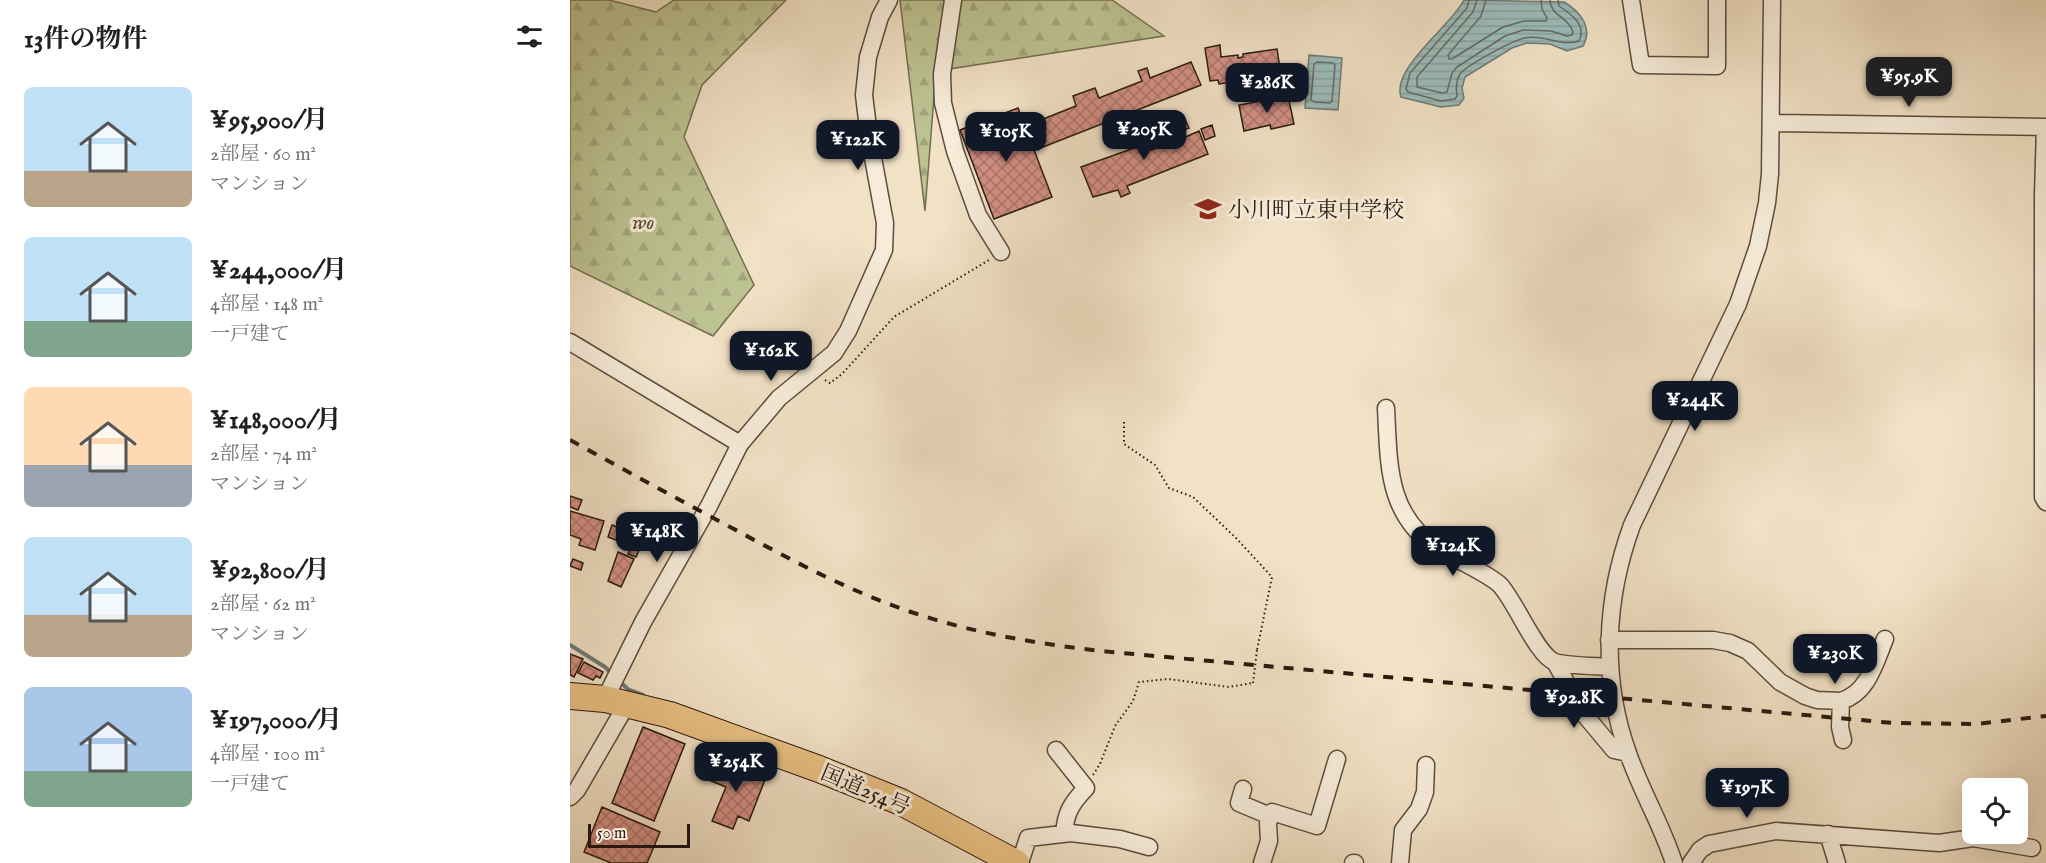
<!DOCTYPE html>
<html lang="ja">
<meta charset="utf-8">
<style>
body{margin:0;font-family:"IM FELL English","Noto Serif JP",serif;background:#f2f2f2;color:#202124;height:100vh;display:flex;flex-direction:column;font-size:22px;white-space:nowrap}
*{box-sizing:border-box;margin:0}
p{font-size:20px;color:#757577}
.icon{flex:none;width:33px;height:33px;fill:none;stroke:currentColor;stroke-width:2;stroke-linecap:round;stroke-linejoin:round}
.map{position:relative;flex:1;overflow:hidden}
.side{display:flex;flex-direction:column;background:#fff;width:570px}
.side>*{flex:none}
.tools{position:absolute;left:1392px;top:778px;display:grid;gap:12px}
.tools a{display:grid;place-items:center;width:66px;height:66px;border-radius:9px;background:#fff;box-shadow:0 6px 24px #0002;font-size:30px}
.scale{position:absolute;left:18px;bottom:15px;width:102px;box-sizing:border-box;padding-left:6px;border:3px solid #2b1a0f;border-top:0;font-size:16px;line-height:21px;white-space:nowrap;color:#2b1a0f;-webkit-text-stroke:4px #f6ecd9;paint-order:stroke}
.price{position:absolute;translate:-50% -51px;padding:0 14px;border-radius:12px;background:#111827;color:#fff;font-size:20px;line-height:39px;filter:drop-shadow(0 2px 3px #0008)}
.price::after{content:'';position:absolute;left:50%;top:36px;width:18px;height:14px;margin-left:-9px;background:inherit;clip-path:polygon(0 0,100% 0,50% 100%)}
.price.current{background:#222;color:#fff}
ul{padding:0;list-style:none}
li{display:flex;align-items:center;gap:18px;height:150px;padding:0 24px}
li span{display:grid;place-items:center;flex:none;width:168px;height:120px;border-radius:9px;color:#555}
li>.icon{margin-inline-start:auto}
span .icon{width:72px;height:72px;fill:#fffc;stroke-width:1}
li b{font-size:26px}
h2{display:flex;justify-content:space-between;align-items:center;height:72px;padding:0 24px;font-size:26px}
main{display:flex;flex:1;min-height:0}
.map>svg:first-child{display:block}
</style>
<main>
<section class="side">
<h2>13件の物件<svg class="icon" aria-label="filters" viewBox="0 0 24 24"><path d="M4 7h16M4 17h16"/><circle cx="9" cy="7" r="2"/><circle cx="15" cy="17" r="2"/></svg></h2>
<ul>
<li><span style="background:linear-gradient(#bfe0f5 70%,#b9a48a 0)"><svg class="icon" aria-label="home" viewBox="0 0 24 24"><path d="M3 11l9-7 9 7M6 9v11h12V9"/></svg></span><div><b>¥95,900/月</b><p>2部屋 · 60 m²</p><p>マンション</p></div></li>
<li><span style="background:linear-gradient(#bfe0f5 70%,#7fa58c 0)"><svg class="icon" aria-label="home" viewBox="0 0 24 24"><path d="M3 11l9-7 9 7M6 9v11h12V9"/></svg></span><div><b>¥244,000/月</b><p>4部屋 · 148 m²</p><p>一戸建て</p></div></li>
<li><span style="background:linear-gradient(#ffd9b3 65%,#9aa5b1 0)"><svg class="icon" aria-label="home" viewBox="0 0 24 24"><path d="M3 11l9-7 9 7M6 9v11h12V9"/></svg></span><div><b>¥148,000/月</b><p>2部屋 · 74 m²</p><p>マンション</p></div></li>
<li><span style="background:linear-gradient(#bfe0f5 65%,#b9a48a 0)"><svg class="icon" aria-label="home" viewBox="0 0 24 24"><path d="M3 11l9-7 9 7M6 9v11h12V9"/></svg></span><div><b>¥92,800/月</b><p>2部屋 · 62 m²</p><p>マンション</p></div></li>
<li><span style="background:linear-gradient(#a9c7e8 70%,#7fa58c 0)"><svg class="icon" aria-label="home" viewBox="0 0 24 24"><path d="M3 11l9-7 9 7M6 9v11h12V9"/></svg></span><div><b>¥197,000/月</b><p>4部屋 · 100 m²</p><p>一戸建て</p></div></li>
</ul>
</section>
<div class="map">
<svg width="1476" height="863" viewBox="0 0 1476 863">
<defs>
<pattern id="forest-firs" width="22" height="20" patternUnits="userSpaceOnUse" patternTransform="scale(1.5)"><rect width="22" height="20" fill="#bdc292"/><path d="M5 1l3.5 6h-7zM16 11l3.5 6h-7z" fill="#a3a67d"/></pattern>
<pattern id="water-rules" width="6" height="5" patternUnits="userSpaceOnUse" patternTransform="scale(1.5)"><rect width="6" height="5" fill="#9cbcbb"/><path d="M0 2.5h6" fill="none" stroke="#87a1a0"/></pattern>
<pattern id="building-cross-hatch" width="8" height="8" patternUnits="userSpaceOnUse" patternTransform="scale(1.5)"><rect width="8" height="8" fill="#d39085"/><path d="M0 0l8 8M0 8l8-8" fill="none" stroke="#ab756b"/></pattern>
</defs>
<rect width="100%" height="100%" fill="#f1e1c5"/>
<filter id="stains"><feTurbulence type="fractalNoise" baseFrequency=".00333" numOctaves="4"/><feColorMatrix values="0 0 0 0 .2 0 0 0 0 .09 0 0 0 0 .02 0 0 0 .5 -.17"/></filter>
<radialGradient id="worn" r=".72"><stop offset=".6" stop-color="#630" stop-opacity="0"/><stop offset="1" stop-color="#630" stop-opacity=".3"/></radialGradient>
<!-- forest -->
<path fill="url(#forest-firs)" stroke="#746e50" stroke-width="1.5" d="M0,0H39L86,12L104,0H216L132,85L114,137L184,285L143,336L0,266Z
M330,0H542L594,36L366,71L355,211Z"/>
<!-- water -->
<path fill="url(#water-rules)" stroke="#6f7b76" stroke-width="1.5" d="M894,0L994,2C1009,11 1024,27 1013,46L997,51L980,44L957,43L942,48L895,77L892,88L894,98L889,105L871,107L831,97C821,68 882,25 894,0Z
M739,55L772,58L768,110L735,108Z"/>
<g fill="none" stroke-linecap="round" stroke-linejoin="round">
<!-- shore -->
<path stroke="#646b65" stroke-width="1.5" d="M899,0L897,8L840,73L836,89L838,92L871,101L885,99L887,96C886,89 886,80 890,74C897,65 943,40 955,38C974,34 991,47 1009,41C1017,25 1001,14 989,6L988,0
M907,0L903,12L847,77V87L872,93L877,92L882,73L887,67L935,36L953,30L981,31L997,36L1002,35L1003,32C998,16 981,17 980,0
M916,0L911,16L878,55L879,59H882L933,27L954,21H976L977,18L972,9L971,0
M747,62L763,63L765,65L762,101L760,103L744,102L741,100L744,64Z"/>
<!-- stream -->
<path stroke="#6f7b76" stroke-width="4" d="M0,645L35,667L41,673
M49,681L59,690L73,695"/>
</g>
<!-- building -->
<path fill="url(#building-cross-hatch)" stroke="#2b1a0f" stroke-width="1.5" d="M650,45L651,57L668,55V58L673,57V54L707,49L711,75L649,84L648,80L640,81L635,48Z
M621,62L631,85L468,149L458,125L506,106L503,96L525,88L529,98L572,81L568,71L577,68L580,78Z
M718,96L724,124L701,129L700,125L674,131L669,105Z
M448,108L482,197L424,219L390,130Z
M615,119L619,128L611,131L613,138L629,131L638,154L557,186L560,193L551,197L548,190L523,197L511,167L578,143L581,150L596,145L590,129Z
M642,125L645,136L635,140L631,129Z
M0,496L12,500L8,510L0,507Z
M0,511L34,521L25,550L9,545L11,539L0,535Z
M42,525L62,533L59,545L38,537Z
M67,532L75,536L66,557L58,554Z
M48,552L64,559L51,587L38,581Z
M3,559L13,563L11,570L0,566Z
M0,654L13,659L4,677L0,675Z
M14,662L33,672L30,678L26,676L23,680L8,673Z
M73,727L115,744L84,821L42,803Z
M148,759L196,777L179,821L168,816L163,829L142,821L156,787L139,780Z
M32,807L90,832L77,863H41L14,852Z"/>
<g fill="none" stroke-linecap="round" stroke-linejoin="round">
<!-- minor casing -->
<g stroke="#5c4c3c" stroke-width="19">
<path id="minor" d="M383,0L372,74L373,103L385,151L408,215L431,252
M1061,0L1071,65L1147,66V0
M1202,123L1476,127
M1475,127L1473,196V497L1476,502
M0,342L170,444
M816,408C819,464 816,516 870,550C885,559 919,574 930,585C946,602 967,656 985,662C998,666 1026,666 1040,667
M1039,640H1143L1160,643L1178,651L1210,682L1235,696L1247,700L1271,701
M985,662L1013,713L1044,750L1058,753
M35,699L73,622L139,506L170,444L209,398L264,353L278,331L314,250L315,223L299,136L294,95L298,57L310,17L319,0
M1273,740L1270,727L1271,701C1298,693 1305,663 1315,639
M486,750L516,788C501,804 496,812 494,833
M673,789L669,803L700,816
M0,797L7,790L57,704
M1258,834L1267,863
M450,863L458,838L501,833L550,839L579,847
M692,863L699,841L698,823L702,812L747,826L767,759
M783,863H785
M830,863L833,830L849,809L855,792L856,765
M1104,863C1092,825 1071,791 1058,753C1031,678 1035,599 1062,525L1168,304L1188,246L1197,203L1200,174L1202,0
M1121,863L1130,850L1139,844L1206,831L1369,843L1403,838L1462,848"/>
</g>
<!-- highway casing -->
<g stroke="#2b1a0f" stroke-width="28">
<path id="highway" d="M0,696L35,699L100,715L249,769L331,802L446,863"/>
</g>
<!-- path -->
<path stroke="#2b1a0f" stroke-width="2" stroke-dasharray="1.5 3" stroke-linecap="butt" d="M255,380L260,383L272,374L324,317L419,260
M554,422V444L585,465L599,488L623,497L666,538L702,577L687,650
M523,775L530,764L545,726L563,701L569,682L598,679L659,687L683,683"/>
<!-- minor -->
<use href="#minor" stroke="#f6ecd9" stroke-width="16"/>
<!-- highway -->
<use href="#highway" stroke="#e8c082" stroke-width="26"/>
<!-- rail -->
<path stroke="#2b1a0f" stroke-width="4" stroke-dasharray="10 10" stroke-linecap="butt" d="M0,440C55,470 109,500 164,529C221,560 279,591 341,612C406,634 474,645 541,652L1323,723L1406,724L1476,716"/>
<!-- path-bridge -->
<path stroke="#2b1a0f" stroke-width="2" stroke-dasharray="1.5 3" stroke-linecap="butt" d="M683,683L687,650"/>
</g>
<!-- icons -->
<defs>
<g id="school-bare" transform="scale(2.07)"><path d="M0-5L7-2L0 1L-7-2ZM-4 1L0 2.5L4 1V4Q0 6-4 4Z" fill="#8f2418" stroke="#f6ecd9" stroke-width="2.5" paint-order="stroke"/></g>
</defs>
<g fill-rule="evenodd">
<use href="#school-bare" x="638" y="209"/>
</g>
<g text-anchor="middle" stroke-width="6" stroke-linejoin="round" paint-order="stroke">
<!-- poi labels -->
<g font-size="22" fill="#2b1a0f" stroke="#f6ecd9" text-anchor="start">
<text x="658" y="217">小川町立東中学校</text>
</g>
<!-- park labels -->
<g font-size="22" font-style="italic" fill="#574c36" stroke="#f6ecd9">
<text x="73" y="229">wo</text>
</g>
<!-- street labels -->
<g font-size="22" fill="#2b1a0f" stroke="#f6ecd9">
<text transform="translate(296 789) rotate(23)" y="8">国道254号</text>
</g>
</g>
<rect width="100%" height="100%" filter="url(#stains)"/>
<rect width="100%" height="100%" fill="url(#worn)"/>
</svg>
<div class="tools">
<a><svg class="icon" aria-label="locate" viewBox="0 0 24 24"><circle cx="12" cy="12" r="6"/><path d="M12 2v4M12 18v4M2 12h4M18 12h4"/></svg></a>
</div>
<div class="scale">50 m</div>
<b class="price current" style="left:1339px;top:108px">¥95.9K</b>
<b class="price" style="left:697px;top:114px">¥286K</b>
<b class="price" style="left:574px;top:161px">¥205K</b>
<b class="price" style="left:436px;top:163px">¥105K</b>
<b class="price" style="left:288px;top:171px">¥122K</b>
<b class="price" style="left:201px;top:382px">¥162K</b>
<b class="price" style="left:1125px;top:432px">¥244K</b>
<b class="price" style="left:87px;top:563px">¥148K</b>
<b class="price" style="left:883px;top:577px">¥124K</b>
<b class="price" style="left:1265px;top:685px">¥230K</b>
<b class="price" style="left:1004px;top:729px">¥92.8K</b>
<b class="price" style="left:166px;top:793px">¥254K</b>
<b class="price" style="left:1177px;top:819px">¥197K</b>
</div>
</main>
